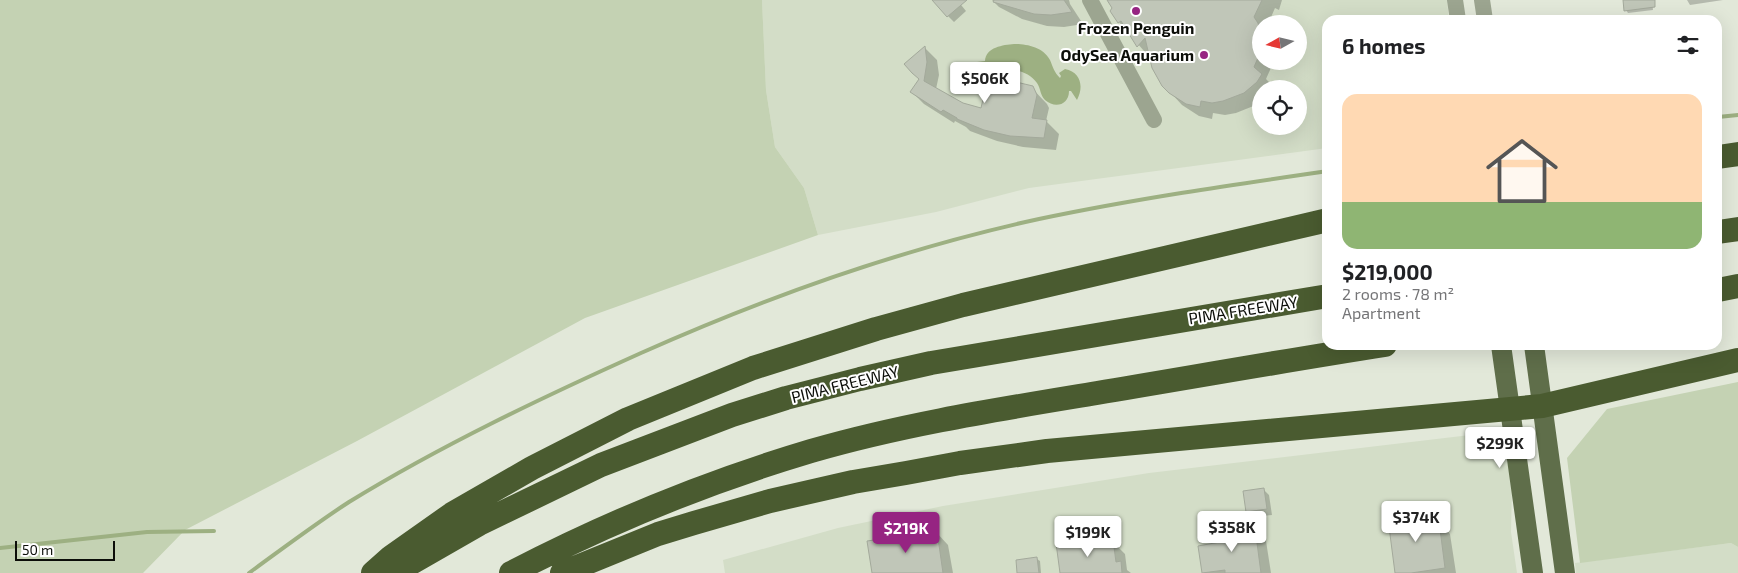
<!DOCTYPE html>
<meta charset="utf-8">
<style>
body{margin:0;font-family:"Exo 2",sans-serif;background:#f2f2f2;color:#202124;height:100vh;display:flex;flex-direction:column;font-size:19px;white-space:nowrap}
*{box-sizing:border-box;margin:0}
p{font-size:16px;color:#757577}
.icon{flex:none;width:28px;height:28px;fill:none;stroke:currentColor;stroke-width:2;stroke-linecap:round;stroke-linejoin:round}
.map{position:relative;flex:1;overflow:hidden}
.side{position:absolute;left:1322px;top:15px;width:400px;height:335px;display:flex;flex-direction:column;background:#fff;border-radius:15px;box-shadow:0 5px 20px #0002}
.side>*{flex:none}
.needle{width:32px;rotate:262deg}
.controls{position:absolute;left:1252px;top:15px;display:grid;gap:10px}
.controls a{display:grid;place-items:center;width:55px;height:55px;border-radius:50%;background:#fff;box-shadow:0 5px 20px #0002;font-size:25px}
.scale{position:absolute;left:15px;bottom:12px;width:100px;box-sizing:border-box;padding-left:5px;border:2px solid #0c0e09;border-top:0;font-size:14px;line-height:18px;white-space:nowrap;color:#0c0e09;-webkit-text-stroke:4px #fff;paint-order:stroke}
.price{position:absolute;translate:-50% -42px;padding:0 11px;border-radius:5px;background:#fff;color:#222;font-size:16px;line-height:32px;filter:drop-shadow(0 1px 2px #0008)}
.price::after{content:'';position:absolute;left:50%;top:30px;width:15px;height:11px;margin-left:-8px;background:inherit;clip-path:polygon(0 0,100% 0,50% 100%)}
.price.selected{background:#962482;color:#fff}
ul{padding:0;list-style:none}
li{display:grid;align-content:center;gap:10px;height:265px;padding:0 20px}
li span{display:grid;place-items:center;height:155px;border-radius:15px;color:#555}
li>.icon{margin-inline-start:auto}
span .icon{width:90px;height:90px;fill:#fffc;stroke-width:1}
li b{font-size:21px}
h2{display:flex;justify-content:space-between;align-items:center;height:60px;padding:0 20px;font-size:21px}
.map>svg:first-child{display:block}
</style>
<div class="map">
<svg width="1738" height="573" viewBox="0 0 1738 573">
<rect width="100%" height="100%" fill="#e2e8d9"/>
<!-- built -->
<path fill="#d3ddc7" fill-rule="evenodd" d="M762,0H1447L1449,20H1328L1327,148L1029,188L936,212L818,235L804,188L775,147L766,90ZM1261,24H1299V61H1261ZM1261,89H1299V126H1261Z
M1487,433L1495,436L1502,444L1507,460L1512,488L1511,532L1517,573H725L723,560L838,528L943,506L1149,473Z
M1731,543L1738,547V573H1576L1575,563Z"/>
<!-- green -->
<path fill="#c4d2b3" d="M0,0H762L766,90L775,147L804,188L818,235L585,318L357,441L185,530L143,573H0Z
M1738,382V547L1731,543L1580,563L1567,458L1607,409Z"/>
<!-- water -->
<path fill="#9db082" d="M1014,44C1027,44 1043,47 1050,60C1053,67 1054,72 1060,78L1061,76L1059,73L1065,69C1081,72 1084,87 1077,100L1071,91H1069C1069,105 1055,109 1045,100C1040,95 1041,89 1037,83C1027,69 1007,67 992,74C991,75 986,76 985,78C984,80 983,82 982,84L976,85V82L969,81L964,75V69L969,63L985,61C986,47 1003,45 1014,44Z"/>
<!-- shadow -->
<path fill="#0003" d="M942,0H957L966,11L954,22L948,16Z
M992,0H1069L1070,4L1083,24L1064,27L1047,26L1022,19L999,7Z
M1108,0H1282L1279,10L1275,8L1268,24H1261V61H1274L1266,79L1274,87L1272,89H1261V101L1256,105L1236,113L1225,115L1213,113L1212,119L1199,116L1182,105L1170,92L1150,58L1119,22L1114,8Z
M1624,0H1652L1653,10L1628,13L1626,10Z
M1687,0H1723L1690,5Z
M925,48L937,60L939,75L936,89L963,104L982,109L1030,86L1047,104L1049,108L1046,121L1059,134L1056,150L1023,147L997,141L970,131L966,127L955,121L954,123L924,104L912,92L920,80Z
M1263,489L1269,495L1272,515L1253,517L1247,511Z
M1429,511L1450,534L1456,573H1397Z
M1254,529L1266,541L1271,573H1203L1199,547L1222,543Z
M936,532L948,545L953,573H873Z
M1113,542L1125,554L1127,570L1131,573H1061L1068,543L1073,547Z
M1037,559L1040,561L1041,573H1019Z"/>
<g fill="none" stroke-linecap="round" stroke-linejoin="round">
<!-- stream -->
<path stroke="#9db082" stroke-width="4" d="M1718,117L1738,115
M0,548L147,532L214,531
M249,573C282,549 315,524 349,502C442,445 541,398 641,353C769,296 901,249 1039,219C1134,199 1231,185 1328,171"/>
</g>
<!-- building -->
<path fill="#c0c6b8" stroke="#a3a99b" d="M932,0H967L947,17Z
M994,0H1064L1072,12L1051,15L1034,14L993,2Z
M1107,0H1262L1254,17L1258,23L1261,36V51L1254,67L1262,74L1257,82L1244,93L1223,101L1212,103L1201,101L1200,107L1186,104L1169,93L1162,86L1152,68L1145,38L1137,47L1121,21L1118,23L1110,11L1112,8Z
M1623,0H1655V7L1624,11Z
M925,46L927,62L924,81L963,103L981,108L986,86L993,79L999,78L1033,86L1037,95L1032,118L1047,120L1044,138L1010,136L984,130L957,119V118L943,110L941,112L910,92L919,79L912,73L904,64Z
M1264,488L1267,509L1246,512L1243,491Z
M1430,510L1431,522L1439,521L1445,568L1411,573H1395L1388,519L1402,517L1401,513Z
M1255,528L1261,573H1225V570L1202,573L1198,546L1220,542L1219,533Z
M937,531L943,573H872L867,541Z
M1113,540L1116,562L1121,561L1122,573H1060L1056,543L1069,541L1070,546Z
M1037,557L1039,573H1017L1016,560Z"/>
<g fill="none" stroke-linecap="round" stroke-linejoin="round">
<!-- minor -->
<path stroke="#9ca590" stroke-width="16" d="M1090,0L1154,120
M1455,0L1458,20
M1482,0L1485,20"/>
<!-- major -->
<path stroke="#5f6e4a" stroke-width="20" d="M1501,345L1533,573
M1534,345L1565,573"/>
<!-- highway -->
<path stroke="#4a5b30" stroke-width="24" d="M1718,157L1738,154
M1718,232L1738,229
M1718,290L1738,286
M399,570L479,524L601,465L732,415L786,398L860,379L931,363L1328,296
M373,573L391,557L452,514L532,468L628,419L753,368L876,329L963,305L1328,220
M511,573C607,523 707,482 811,451C904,424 1001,409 1097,393C1193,377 1289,360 1385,345
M562,573L658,534L694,523L770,501L853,482L906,473L960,463L1047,451L1542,406L1738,360"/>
</g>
<!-- markers -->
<g fill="#962482" stroke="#fff" stroke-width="2">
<circle cx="1136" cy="11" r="5"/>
<circle cx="1204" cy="55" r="5"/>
</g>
<g text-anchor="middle" stroke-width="4" stroke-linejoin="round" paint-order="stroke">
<!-- poi labels -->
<g font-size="16" font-weight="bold" fill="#0c0e09" stroke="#fff">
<text x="1136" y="34">Frozen Penguin</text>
<text x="1194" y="61" text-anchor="end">OdySea Aquarium</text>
</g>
<!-- street labels -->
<g font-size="16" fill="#0c0e09" stroke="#fff">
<text transform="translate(1243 310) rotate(-9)" y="6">PIMA FREEWAY</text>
<text transform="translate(845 384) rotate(-14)" y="6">PIMA FREEWAY</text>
</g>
</g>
</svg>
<div class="controls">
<a><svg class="needle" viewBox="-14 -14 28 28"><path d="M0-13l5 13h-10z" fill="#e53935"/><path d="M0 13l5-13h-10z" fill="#757577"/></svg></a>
<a><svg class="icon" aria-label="locate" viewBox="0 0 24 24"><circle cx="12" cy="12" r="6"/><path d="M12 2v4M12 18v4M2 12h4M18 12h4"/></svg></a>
</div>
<div class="scale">50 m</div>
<b class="price" style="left:985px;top:104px">$506K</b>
<b class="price" style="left:1500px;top:469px">$299K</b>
<b class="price" style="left:1416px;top:543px">$374K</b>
<b class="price" style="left:1232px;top:553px">$358K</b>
<b class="price selected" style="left:906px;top:554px">$219K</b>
<b class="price" style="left:1088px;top:558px">$199K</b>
<section class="side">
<h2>6 homes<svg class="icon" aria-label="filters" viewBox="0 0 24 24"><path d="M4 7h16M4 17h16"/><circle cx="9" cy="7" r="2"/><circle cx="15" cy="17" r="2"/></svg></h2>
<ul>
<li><span style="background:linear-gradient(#ffd9b3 70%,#8fb573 0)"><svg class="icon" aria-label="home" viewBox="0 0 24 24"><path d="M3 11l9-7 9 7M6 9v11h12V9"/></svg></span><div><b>$219,000</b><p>2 rooms · 78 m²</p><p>Apartment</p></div></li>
</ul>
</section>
</div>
